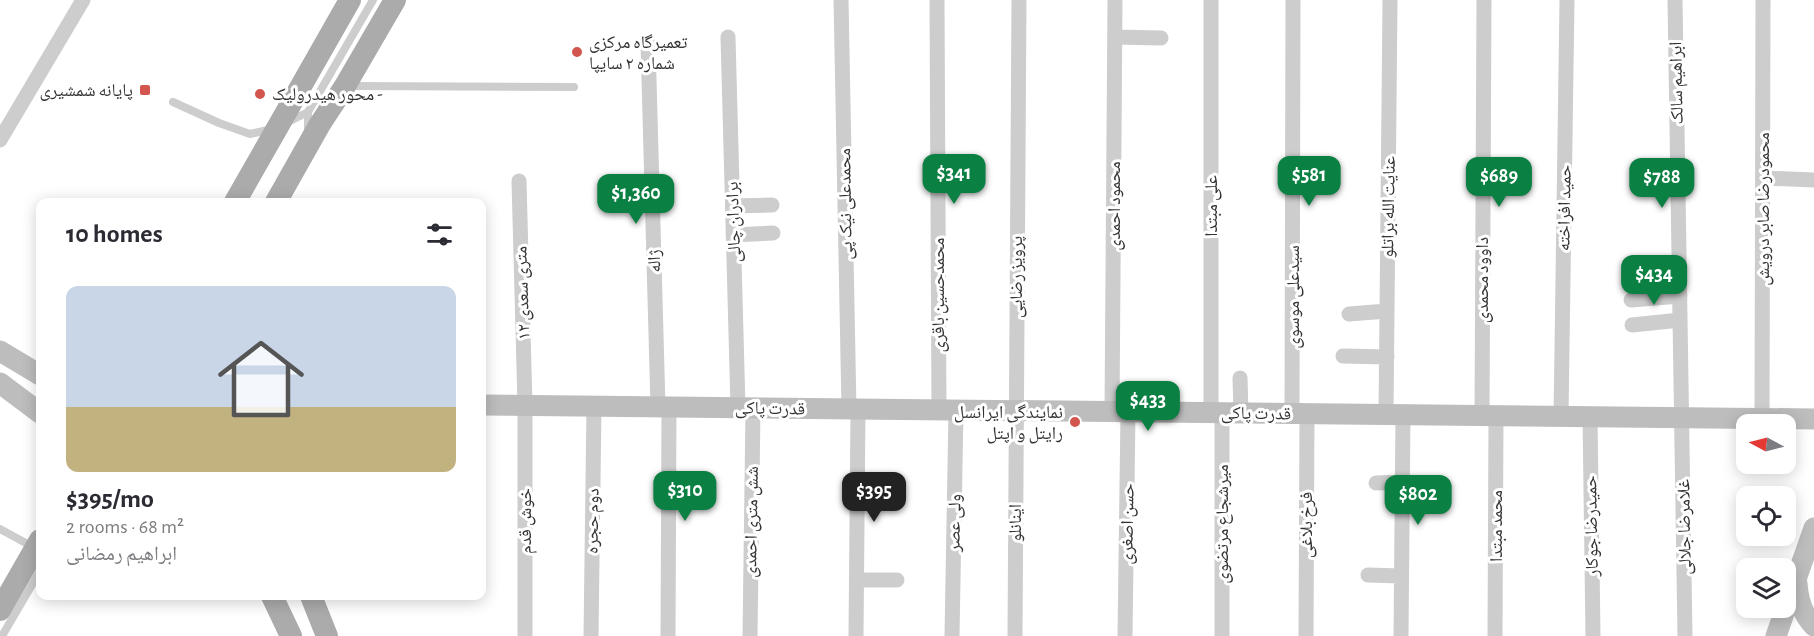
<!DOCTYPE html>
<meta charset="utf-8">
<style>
body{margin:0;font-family:"Alegreya Sans","Noto Naskh Arabic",sans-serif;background:#f2f2f3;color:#2b2b33;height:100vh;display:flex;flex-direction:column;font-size:22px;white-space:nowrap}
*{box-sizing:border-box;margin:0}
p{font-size:20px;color:#7c7c81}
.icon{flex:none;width:33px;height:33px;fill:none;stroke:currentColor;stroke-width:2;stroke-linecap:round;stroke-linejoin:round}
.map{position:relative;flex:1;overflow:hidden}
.panel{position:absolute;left:36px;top:198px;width:450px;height:402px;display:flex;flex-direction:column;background:#fff;border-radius:12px;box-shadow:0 3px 15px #0003}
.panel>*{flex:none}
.needle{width:39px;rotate:277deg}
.fabs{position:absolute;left:1736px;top:414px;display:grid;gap:12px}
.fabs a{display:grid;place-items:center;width:60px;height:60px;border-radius:12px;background:#fff;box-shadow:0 3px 15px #0003;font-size:30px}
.price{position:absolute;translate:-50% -51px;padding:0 14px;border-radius:12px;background:#0b8043;color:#fff;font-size:20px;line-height:39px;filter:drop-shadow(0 2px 3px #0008)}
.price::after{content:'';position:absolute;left:50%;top:36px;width:18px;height:14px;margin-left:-9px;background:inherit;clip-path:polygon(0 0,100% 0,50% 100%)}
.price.on{background:#222;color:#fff}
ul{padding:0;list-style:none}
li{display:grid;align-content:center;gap:12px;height:318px;padding:0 30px}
li span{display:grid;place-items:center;height:186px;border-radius:12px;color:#555}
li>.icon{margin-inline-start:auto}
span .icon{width:108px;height:108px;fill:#fffc;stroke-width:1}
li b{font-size:26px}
h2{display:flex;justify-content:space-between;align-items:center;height:72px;padding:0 30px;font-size:26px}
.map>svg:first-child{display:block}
</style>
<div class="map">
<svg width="1814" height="636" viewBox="0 0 1814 636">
<rect width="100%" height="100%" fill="#fff"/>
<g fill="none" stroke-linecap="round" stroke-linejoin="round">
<!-- lane -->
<path stroke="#cdcdcd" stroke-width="8" d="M351,86L574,87
M173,102L219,123L250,134L272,129
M288,122L308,112
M308,131V112L373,0
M0,529L33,547
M2,636L40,571"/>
<!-- street -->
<path stroke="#cdcdcd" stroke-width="15" d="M841,0L849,409
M937,0L939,410
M1211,0V413
M1675,0L1685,636
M728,37L738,408
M1115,37L1161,38
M648,43L658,407
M0,140L83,0
M1763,178L1814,180
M519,181L525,405V636
M733,206L772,205
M733,235L773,233
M1631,300L1680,296
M1349,314L1387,311
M1632,325L1680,320
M1343,356L1387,357
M1240,378L1241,413
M1112,412L1115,0
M1292,414L1293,0
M1386,415L1390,0
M1482,416L1484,0
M1561,417L1567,0
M1590,417L1593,636
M1762,419L1763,0
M1376,483L1402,482
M1368,575L1401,576
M857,580H897
M591,636L594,406
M668,636L669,407
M750,636L753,408
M856,636L858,409
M952,636L956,410
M1015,636L1019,0
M1125,636L1128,412
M1222,636V413
M1306,636L1307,414
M1401,636L1403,415
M1495,636L1496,416"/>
<!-- secondary -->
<path stroke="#bdbdbd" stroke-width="21" d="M0,351L40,375
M0,383L40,413
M482,405L1814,419
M1797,583C1798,600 1802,614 1814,626
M1776,636L1814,528"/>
<!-- primary -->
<path stroke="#ababab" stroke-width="22" d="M235,202L350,0
M276,202L320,124L345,86L395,0
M272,596L291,636
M311,596L327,636
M0,610L40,540"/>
</g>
<!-- markers -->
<g fill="#d2564d" stroke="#fff" stroke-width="2">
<circle cx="577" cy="52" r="6"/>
<rect x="139" y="84" width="12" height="12" rx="3"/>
<circle cx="260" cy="94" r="6"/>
<circle cx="1075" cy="422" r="6"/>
</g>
<g text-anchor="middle" stroke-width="6" stroke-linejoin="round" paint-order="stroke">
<!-- poi labels -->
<g font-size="18" fill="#333" stroke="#fff" text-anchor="start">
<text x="589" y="48">تعمیرگاه مرکزی<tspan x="589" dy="21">شماره ۲ سایپا</tspan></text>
<text x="133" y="96" text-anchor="end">پایانه شمشیری</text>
<text x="272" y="100">محور هیدرولیک -</text>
<text x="1063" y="418" text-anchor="end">نمایندگی ایرانسل<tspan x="1063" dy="21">رایتل و اپتل</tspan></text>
</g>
<!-- street labels -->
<g font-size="18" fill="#333" stroke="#fff">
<text transform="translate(1676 83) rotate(-91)" y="6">ابراهیم سالک</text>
<text transform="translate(845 204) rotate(-91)" y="6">محمدعلی نیک پی</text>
<text transform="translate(1114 206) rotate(-90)" y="6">محمود احمدی</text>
<text transform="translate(1211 206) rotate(-90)" y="6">علی مبتدا</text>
<text transform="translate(1388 207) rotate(-89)" y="6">عنایت الله براتلو</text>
<text transform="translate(1564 208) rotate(-89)" y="6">حمید افراخته</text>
<text transform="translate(1763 209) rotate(-90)" y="6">محمودرضا صابر درویش</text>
<text transform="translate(733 222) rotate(-92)" y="6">برادران چالی</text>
<text transform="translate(654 261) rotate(-92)" y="6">ژاله</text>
<text transform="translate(1016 277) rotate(-90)" y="6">پرویز رضایی</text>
<text transform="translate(1482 280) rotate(-90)" y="6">داوود محمدی</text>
<text transform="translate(522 293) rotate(-92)" y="6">۱۲ متری سعدی</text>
<text transform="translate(938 295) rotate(-90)" y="6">محمدحسین باقری</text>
<text transform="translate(1293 297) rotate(-90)" y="6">سیدعلی موسوی</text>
<text transform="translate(770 408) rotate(1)" y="6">قدرت پاکی</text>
<text transform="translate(1256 413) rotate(1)" y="6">قدرت پاکی</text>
<text transform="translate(525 521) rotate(-90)" y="6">خوش قدم</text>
<text transform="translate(592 521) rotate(-89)" y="6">دوم حجره</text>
<text transform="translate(751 522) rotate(-89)" y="6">شش متری احمدی</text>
<text transform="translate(954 523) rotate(-89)" y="6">ولی عصر</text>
<text transform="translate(1015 523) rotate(-90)" y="6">اینانلو</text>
<text transform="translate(1127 524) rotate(-89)" y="6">حسن اصغری</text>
<text transform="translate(1222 524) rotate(-90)" y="6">میرشجاع مرتضوی</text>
<text transform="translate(1306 525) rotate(-90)" y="6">فرخ بلاغی</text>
<text transform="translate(1496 526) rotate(-90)" y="6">محمد مبتدا</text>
<text transform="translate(1591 526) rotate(-91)" y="6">حمیدرضا جوکار</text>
<text transform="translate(1684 527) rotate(-91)" y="6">غلامرضا جلالی</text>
</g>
</g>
</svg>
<div class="fabs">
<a><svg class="needle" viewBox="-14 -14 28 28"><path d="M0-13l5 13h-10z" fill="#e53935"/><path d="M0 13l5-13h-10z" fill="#7c7c81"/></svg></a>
<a><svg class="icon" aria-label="locate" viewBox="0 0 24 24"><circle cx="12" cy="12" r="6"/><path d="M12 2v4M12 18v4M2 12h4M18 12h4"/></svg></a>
<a><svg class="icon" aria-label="layers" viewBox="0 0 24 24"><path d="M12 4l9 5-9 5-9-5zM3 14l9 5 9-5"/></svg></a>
</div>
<b class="price" style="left:954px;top:205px">$341</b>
<b class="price" style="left:1309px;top:207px">$581</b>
<b class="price" style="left:1499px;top:208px">$689</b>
<b class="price" style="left:1662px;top:209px">$788</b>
<b class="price" style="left:636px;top:225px">$1,360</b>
<b class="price" style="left:1654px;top:306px">$434</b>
<b class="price" style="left:1148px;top:432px">$433</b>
<b class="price" style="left:685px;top:522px">$310</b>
<b class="price on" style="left:874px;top:523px">$395</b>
<b class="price" style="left:1418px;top:526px">$802</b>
<section class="panel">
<h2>10 homes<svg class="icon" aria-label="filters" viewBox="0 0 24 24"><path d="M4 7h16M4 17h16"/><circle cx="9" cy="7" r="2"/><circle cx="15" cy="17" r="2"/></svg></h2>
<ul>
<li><span style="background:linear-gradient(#c9d6e8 65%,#c2b280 0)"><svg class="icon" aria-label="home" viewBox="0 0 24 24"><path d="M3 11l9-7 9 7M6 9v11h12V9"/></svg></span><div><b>$395/mo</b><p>2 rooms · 68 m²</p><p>ابراهیم رمضانی</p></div></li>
</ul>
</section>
</div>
